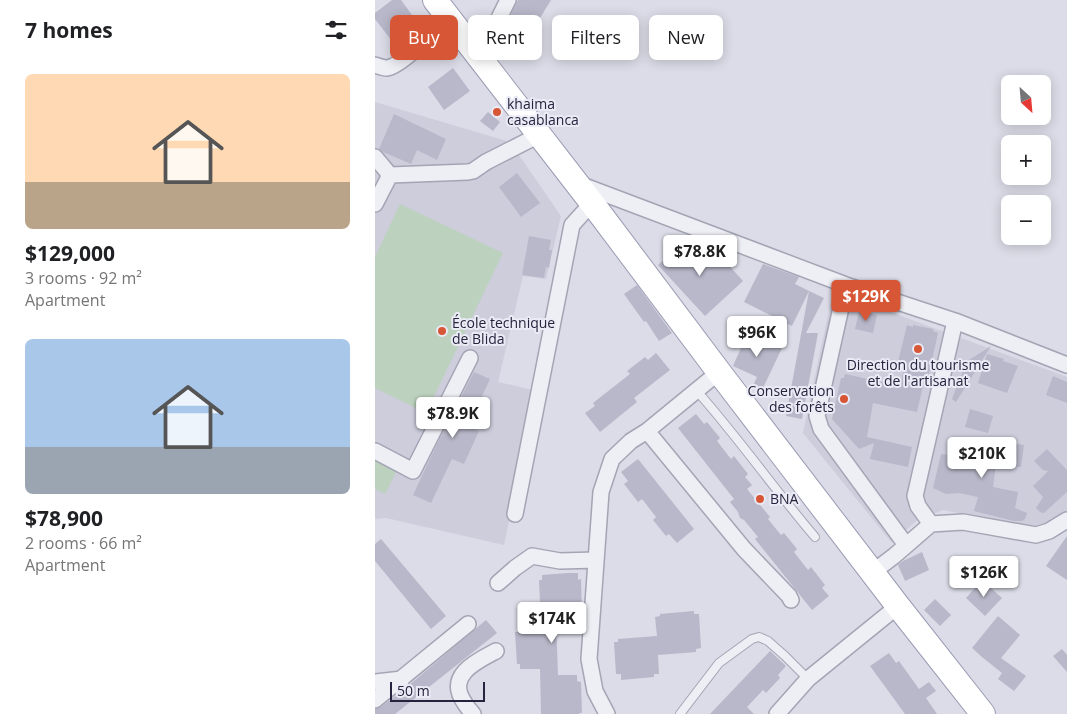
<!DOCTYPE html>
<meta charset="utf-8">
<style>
body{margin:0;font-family:"Open Sans",sans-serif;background:#f6f6f6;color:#202124;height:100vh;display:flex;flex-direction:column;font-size:19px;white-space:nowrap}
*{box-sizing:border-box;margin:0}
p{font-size:16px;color:#757577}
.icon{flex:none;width:28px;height:28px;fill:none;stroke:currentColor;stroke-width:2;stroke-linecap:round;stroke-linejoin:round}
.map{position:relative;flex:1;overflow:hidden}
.sheet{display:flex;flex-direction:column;background:#fff;width:375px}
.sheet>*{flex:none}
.hud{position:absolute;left:15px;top:15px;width:475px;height:45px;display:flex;gap:10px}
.needle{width:32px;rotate:154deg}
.controls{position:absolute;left:626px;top:75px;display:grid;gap:10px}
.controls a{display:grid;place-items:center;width:50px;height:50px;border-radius:8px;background:#fff;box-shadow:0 2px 12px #0003;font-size:25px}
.scale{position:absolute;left:15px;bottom:12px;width:95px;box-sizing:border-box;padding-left:5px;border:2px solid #24243e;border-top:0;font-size:14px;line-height:18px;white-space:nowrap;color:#24243e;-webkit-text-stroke:4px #eaebf5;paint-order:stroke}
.price{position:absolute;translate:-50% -42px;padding:0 11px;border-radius:5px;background:#fff;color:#222;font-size:16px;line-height:32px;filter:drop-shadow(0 1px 2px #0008)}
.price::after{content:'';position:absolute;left:50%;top:30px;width:15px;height:11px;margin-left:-8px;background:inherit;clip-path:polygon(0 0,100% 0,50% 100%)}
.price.selected{background:#d75635;color:#fff}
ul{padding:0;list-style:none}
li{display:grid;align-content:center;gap:10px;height:265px;padding:0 25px}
li span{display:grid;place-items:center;height:155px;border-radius:8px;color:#555}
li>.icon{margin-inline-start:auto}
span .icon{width:90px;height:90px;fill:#fffc;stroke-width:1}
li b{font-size:21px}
h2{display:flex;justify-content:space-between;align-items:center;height:60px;padding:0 25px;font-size:21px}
.tag{padding:0 18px;border-radius:8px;background:#fff;box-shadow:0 2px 12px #0003;font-size:18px;line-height:45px}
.tag.selected{background:#d75635;color:#fff}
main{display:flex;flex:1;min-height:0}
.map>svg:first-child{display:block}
</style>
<main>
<section class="sheet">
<h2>7 homes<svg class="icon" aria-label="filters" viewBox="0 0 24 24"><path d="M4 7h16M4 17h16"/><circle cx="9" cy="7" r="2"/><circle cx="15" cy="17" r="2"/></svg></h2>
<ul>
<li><span style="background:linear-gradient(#ffd9b3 70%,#b9a48a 0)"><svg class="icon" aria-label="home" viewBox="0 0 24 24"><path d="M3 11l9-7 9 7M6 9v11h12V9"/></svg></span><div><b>$129,000</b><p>3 rooms · 92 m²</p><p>Apartment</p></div></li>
<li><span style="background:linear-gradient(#a9c7e8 70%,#9aa5b1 0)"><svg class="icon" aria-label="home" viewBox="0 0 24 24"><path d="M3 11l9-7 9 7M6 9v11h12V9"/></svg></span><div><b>$78,900</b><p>2 rooms · 66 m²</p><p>Apartment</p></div></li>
</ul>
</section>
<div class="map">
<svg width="692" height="714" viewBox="0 0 692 714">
<rect width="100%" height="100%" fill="#dbdce7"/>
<!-- built -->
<path fill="#cdcddc" d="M0,102L135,142L186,216L171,279L148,276L123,382L162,391L129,545L11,518L0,519Z
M458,291L692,377V510L682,520L654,527L568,510L541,521L517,543L428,433Z"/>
<!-- green -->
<path fill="#bcd1be" d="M25,204L128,253L51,413L0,388V257Z
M0,461L21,472L10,494L0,489Z"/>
<!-- building -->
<path fill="#b8b8ca" d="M17,0H26L48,30L32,44L29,39L20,45L0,19V13Z
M143,0H176L143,54L126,35Z
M78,68L95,91L69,110L53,87Z
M113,112L125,122L118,131L105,121Z
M19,114L71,139L62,160L42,150L36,164L8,152L4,149Z
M142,173L165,203L146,217L124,187Z
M154,236L176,240L174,250H177L174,268L171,267L169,278L147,275Z
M312,239L327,255L329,253L342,267L349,260L368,281L330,316L283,265Z
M388,264L424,277L420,284L434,291L417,326L369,302Z
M262,285L297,333L284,341L271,321L269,322L249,294Z
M434,291L449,298L431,333H443L427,419L411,416Z
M484,311L502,315L498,333L480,329Z
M532,325L538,327V325L558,329V331L563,333L554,374L551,373L542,412L498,403L492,437L537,447L533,467L495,459L499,443L484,449L457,419L466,378H469L470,374L525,386L529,368L522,366Z
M373,332L407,348L387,390L378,386L382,377L358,366Z
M616,346L581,402L577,399L587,373L586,370L589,368L591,363L594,360Z
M281,353L295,370L259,398L262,402L225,432L210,413L220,406L218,403L255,374L252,371L270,357L273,360Z
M612,354L629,359L628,361L643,366L632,393L603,383Z
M99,372L115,379L93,426L104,431L89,464L77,459L56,503L38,495L62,444Z
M678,376L692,382V403L671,395Z
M595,409L618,416L613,433L590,427Z
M321,414L329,424L332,422L345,438L342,441L356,459L359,456L373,474L370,477L377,485L372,489L395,517L393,519L406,535L409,533L422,549L419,552L433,570L436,567L450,585L447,588L454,596L437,610L380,539L383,537L369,520L365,518L363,512L355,502L359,499L303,428Z
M610,440L649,445L646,467L621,464L618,487L643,492L640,508L652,513L650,519L647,521H639L599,511L603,497L584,493L571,494L558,488L566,454L575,455V453L607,459Z
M672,449L692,470V492L669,513L665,512L661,508L668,497L658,486L673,471L668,470L659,461Z
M263,459L319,529L302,543L294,534L291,536L278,520L281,517L267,499L263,502L249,484L253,481L246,472Z
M692,536V580L671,566Z
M6,539L71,616L56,629L0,561V544Z
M547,552L554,570L530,581L523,565L528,561Z
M193,573H203V580L206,579L207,612H204L205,619L181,620L183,675H202V681L206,682L207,713H204V714H166L165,669H145V664H142L140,632H143V626L166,625L164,580H167V575Z
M607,580L627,598L610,616L591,598Z
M560,599L576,615L565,626L549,610Z
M319,611V614H324L326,648L321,649V652L283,655L284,674H279V677L246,680V674H241L239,642H243V639L282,636L280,617L285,616V614Z
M623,616L645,635L626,658L651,676L639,691L623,679L627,673L607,657L597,648Z
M111,620L122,633L20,714H0V709L6,707L33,686Z
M687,649L692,655V672L678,656Z
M395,651L411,666L403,675L405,678L391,693L388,690L372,707L379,714H335Z
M514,653L521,663L524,661L544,689L554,682L561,691L551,698L562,714H530L495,666Z"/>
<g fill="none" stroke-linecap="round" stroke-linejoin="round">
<!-- service casing -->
<g stroke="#a4a5b4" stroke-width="10">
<path id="service" d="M321,390C363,437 399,489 440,537
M305,714L344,663L377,639L384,637L393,641L410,656L433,679"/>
</g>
<!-- minor casing -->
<g stroke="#a4a5b4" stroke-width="18">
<path id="minor" d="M104,58L133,0
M0,65C3,66 8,68 12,68C25,67 62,29 74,19
M0,157L15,175
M204,184L471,285L580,321L692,365
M0,204L15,175L93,172L98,171L111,162L164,135
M471,285L442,416L446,429L531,545
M272,431L369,549L414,596L416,600
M0,451L38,471L95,358
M140,514L197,225L217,203
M556,524L543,506L540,496L580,321
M498,572L519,556L556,524L588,522L661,535L674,531L692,520
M123,583L140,568L157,556L185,561L221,560
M0,682L27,679
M0,700L93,624
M98,714C95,710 91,706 89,702C71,675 102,661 121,651
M232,714L220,691L214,659L226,492L237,459L256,441L272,431L344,372
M402,714L433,679L523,606"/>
</g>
<!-- primary casing -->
<g stroke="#9a9bb3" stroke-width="26">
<path id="primary" d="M60,0L217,203L344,372L523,606L608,714"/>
</g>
<!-- service -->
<use href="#service" stroke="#eeeef5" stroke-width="8"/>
<!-- minor -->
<use href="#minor" stroke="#eeeef5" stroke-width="15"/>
<!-- primary -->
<use href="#primary" stroke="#fff" stroke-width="24"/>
</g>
<!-- markers -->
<g fill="#d75635" stroke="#eaebf5" stroke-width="2">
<circle cx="122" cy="112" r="5"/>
<circle cx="67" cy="331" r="5"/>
<circle cx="543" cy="349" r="5"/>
<circle cx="469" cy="399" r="5"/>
<circle cx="385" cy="499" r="5"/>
</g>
<g text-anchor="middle" stroke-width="4" stroke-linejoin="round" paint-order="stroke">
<!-- poi labels -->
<g font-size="14" fill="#24243e" stroke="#eaebf5" text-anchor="start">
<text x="132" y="109">khaima<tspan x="132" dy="16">casablanca</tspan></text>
<text x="77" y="328">École technique<tspan x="77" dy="16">de Blida</tspan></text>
<text x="543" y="370" text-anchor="middle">Direction du tourisme<tspan x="543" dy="16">et de l'artisanat</tspan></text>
<text x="459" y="396" text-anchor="end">Conservation<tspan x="459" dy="16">des forêts</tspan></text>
<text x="395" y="504">BNA</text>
</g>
</g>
</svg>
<div class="controls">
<a><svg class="needle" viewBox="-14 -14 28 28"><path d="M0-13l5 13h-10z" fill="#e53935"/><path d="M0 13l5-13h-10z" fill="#757577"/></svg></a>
<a>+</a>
<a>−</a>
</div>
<div class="scale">50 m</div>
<b class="price" style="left:325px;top:277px">$78.8K</b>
<b class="price selected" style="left:491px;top:322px">$129K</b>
<b class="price" style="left:382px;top:358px">$96K</b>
<b class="price" style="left:78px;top:439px">$78.9K</b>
<b class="price" style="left:607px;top:479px">$210K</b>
<b class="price" style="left:609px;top:598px">$126K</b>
<b class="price" style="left:177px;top:644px">$174K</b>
<div class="hud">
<a class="tag selected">Buy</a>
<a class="tag">Rent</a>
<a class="tag">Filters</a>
<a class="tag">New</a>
</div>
</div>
</main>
